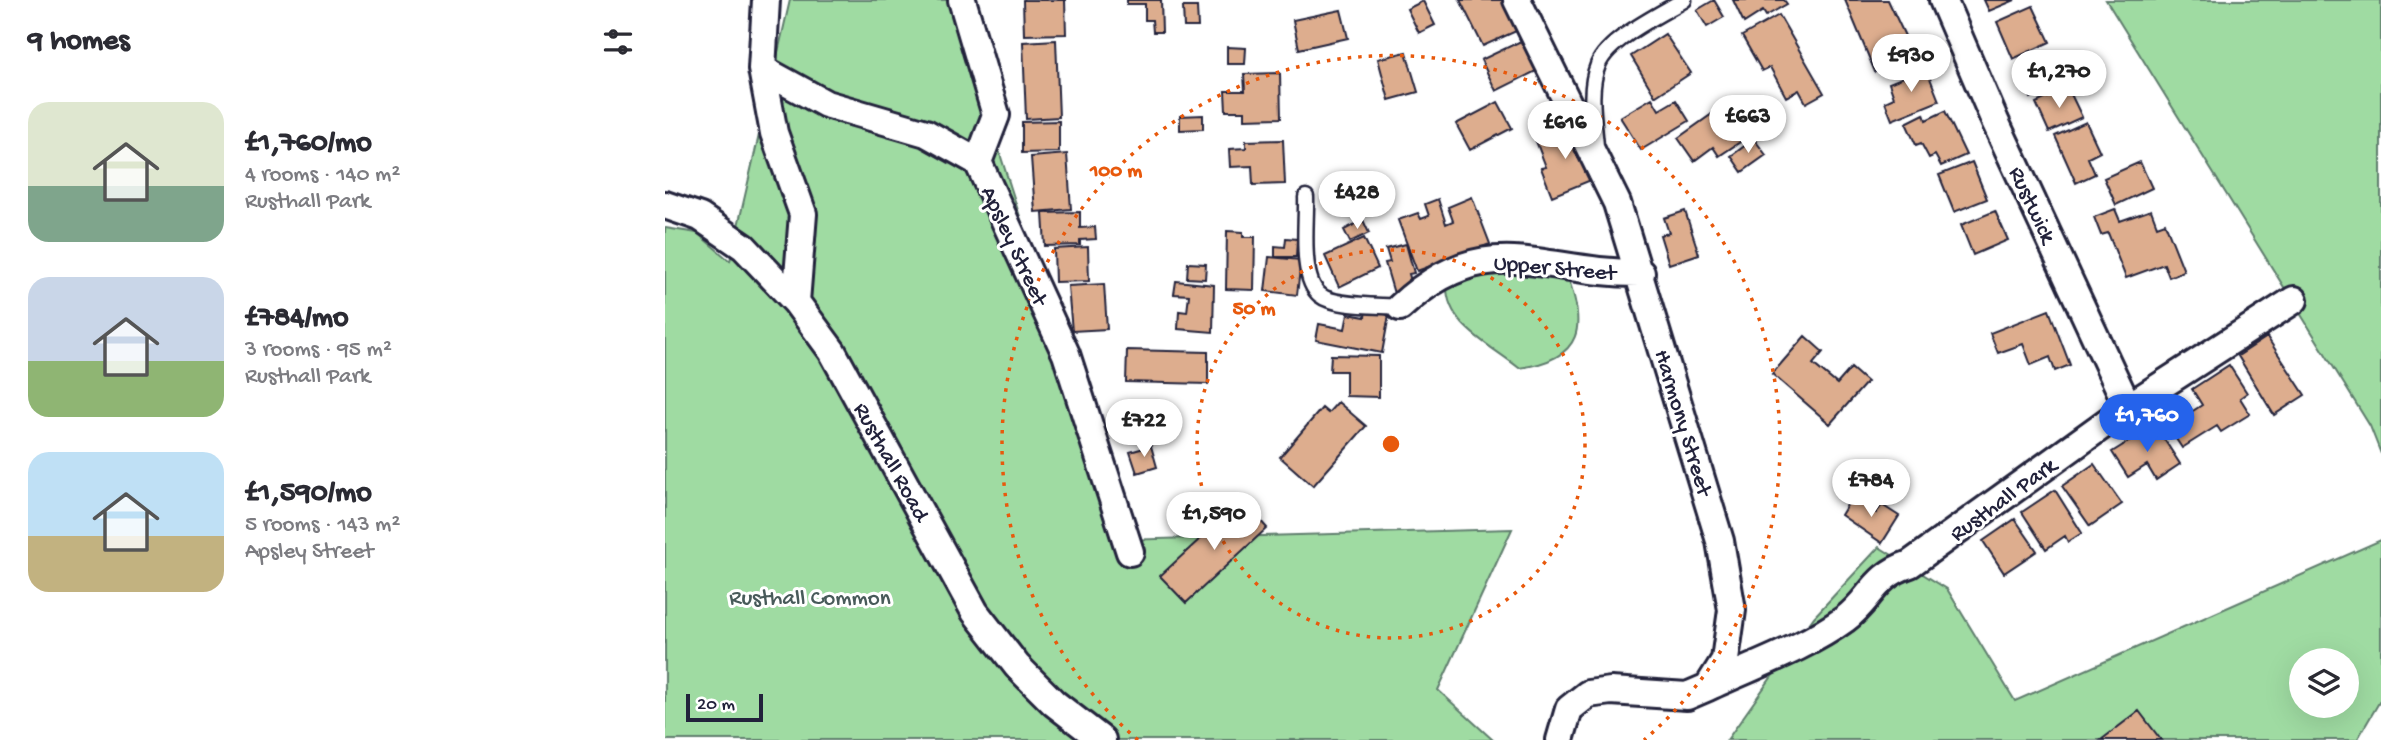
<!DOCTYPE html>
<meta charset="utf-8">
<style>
body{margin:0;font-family:"Gochi Hand",sans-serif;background:#f2f2f3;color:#2b2b33;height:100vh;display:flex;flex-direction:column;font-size:26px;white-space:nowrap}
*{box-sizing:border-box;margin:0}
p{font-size:23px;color:#7c7c81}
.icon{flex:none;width:38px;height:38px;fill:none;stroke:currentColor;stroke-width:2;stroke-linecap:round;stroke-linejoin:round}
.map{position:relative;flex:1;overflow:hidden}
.details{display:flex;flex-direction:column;background:#fff;width:665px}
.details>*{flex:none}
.tools{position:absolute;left:1624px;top:648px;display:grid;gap:14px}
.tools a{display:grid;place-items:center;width:70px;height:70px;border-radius:50%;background:#fff;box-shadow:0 7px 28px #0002;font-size:35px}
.scale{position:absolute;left:21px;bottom:18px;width:77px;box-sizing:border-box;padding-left:7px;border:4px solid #22223b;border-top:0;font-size:19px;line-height:24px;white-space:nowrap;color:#22223b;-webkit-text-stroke:5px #fff;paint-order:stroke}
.price{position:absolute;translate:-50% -60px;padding:0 16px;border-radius:24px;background:#fff;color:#222;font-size:23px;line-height:46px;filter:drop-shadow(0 2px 4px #0008)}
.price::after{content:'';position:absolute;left:50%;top:42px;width:21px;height:16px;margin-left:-10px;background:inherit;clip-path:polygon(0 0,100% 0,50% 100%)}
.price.current{background:#2563eb;color:#fff}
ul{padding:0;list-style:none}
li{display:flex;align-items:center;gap:21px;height:175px;padding:0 28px}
li span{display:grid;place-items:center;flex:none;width:196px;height:140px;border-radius:21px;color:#555}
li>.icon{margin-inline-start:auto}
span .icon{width:84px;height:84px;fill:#fffc;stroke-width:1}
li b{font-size:30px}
h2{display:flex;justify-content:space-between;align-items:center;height:84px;padding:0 28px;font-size:30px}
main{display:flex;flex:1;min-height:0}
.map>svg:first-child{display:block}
</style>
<main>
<section class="details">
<h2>9 homes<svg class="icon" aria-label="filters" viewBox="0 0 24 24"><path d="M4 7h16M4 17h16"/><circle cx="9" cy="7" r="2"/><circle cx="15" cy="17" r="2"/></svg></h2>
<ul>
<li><span style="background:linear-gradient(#dfe7d0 60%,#7fa58c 0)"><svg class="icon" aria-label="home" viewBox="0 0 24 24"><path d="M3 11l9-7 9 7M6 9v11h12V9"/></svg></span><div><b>£1,760/mo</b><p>4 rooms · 140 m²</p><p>Rusthall Park</p></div></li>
<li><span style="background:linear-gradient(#c9d6e8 60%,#8fb573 0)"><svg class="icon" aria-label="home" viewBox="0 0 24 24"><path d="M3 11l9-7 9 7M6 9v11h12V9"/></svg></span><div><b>£784/mo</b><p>3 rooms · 95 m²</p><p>Rusthall Park</p></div></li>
<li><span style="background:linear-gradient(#bfe0f5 60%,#c2b280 0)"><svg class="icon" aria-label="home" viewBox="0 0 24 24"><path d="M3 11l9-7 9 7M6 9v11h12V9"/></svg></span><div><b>£1,590/mo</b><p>5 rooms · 143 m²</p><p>Apsley Street</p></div></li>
</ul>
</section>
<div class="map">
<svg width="1716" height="740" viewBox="0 0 1716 740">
<rect width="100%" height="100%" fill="#fff"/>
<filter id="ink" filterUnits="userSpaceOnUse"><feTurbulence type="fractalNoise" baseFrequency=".0143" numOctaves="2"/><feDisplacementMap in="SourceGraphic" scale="14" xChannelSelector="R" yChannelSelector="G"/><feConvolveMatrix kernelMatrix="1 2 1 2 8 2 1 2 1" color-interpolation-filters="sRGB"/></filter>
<g filter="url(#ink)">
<!-- green -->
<path fill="#9fdba2" stroke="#607e6e" stroke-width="2" fill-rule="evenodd" d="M125,0H286L458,540L847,529L773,690L828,740H0V228L32,233L65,261Z
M1441,0H1716V454L1705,426Z
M824,261L901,272C922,326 919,359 854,368C826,345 780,325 782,284Z
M1716,540V699L1692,740H1062L1149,617L1214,547L1282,589L1350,701ZM1636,660H1682V705H1636Z"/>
<!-- building -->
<path fill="#ddad8e" stroke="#22223b" stroke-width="2" d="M358,0H400L401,34L359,35Z
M462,0H496L497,32H488L487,20H480V4H462Z
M795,0H846L858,28L818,46Z
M1049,0L1059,17L1042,27L1032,10Z
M1068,0H1119L1122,4L1101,16L1098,11L1079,23Z
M1180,0H1223L1249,55L1210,72Z
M1319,0H1350L1324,11Z
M758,1L770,25L754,33L742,9Z
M1368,6L1385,42L1348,59L1332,22Z
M518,7H532L533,27H519Z
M676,10L683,38L634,49L628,20Z
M1114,15L1159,93L1141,103L1134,90L1121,97L1105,67L1097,71L1077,36Z
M1000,34L1026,73L991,96H990L966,56Z
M391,40L394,117L361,119L358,42Z
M858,40L873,70L831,91L816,60Z
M562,47L581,48L580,64H562Z
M741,52L753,92L724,100L713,59Z
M1390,57L1401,83L1366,98L1355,72Z
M1261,68L1274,101L1227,120L1220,102L1229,98L1224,83Z
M615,73L616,118L580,119V111H561L560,91H580L579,74Z
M1403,88L1417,117L1384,132L1371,103Z
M987,98L994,110L1011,100L1024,121L976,150L955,117Z
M833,102L847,128L805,150L791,124Z
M1280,111L1301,155L1276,166L1270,155L1264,158L1256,143L1251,145L1241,123L1259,114L1261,120Z
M1047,114L1059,130L1066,124L1078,140L1054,156L1048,147L1029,161L1013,138Z
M538,115V129L515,130V116Z
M394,121V152L357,153V122Z
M1421,122L1435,152L1423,158L1430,174L1411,183L1390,136Z
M910,126L931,178L887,196L876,168L881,167L871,141Z
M1089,139L1101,155L1077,172L1066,156Z
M618,140L620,184L588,185L587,166L565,167L564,149L581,148V141Z
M402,154L406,209L370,212L366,157Z
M1307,162L1322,199L1289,212L1274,175Z
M1475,162L1487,188L1451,205L1439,178Z
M807,197L825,244L752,271L733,220L753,213L756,219L764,216L760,204L773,199L781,224L788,221L783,207Z
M1450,209L1455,221L1486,210L1492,226L1500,223L1519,271L1504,277L1499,264L1461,278L1443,233L1436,235L1429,217Z
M1020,211L1034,254L1004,264L995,235L1004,233L999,218Z
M1330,211L1343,240L1308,255L1296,225Z
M415,212V228L430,227L431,239L415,240V245L380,246L378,213Z
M698,220L704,233L685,242L679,230Z
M562,231L578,232V237H590L589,290L561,289Z
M621,238L632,239L631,257H610V246L620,247Z
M699,238L713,268L674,287L660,256Z
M741,244L749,273L744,274L749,292L730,297L720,263L725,262L721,249Z
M423,247L424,281L390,282L389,249Z
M604,257L636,260L632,295L600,291Z
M523,263L541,264L540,279L522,278Z
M511,281L549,285L548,332L513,329L514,311L522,312L524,295L509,294Z
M439,284L442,329L407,331L403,286Z
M701,310L724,315L717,353L651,340L654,324L680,329L683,314L700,317Z
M1384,310L1405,365L1390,371L1385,357L1366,365L1358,344L1333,353L1325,333Z
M1140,336L1158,352L1148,364L1172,384L1186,368L1202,382L1165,424L1107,374Z
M1602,337L1640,395L1609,415L1573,356Z
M462,350L543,352V384L461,382Z
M666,355L714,356V397L681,396V371H665Z
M1564,365L1582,393L1575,398L1585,414L1556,432L1552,426L1517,448L1503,427L1537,405L1527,389Z
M673,402L701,426L648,486L615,457L657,408L663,413Z
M1490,425L1515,464L1491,480L1482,465L1463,477L1447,452Z
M486,446L492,467L472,473L465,452Z
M1429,464L1457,504L1425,526L1397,486Z
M1390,490L1417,533L1403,542L1400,536L1381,549L1357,512Z
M1187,497L1211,513L1217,505L1234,516L1217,543L1176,515Z
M577,500L602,528L521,603L495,576Z
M1350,519L1372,551L1339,573L1318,541Z
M1474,711L1496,740H1436Z"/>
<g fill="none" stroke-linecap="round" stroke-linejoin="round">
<!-- lane casing -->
<g stroke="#22223b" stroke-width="19">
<path id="lane" d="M931,146C929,121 923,89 933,65C943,39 996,14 1019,0
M641,197C642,222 634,278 655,295C669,307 716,305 735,307"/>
</g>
<!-- street casing -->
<g stroke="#22223b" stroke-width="32">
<path id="street" d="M101,0L97,69L109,133L138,214L131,302
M297,0L331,115L313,162
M852,0L952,203L1055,541L1067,610L1060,660L1043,687L1022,696L946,691L923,694L904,709L895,740
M1278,0L1330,121L1463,407
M97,69L161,104L261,133L313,162L401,354L465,552
M0,205L35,217L79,247L131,302L167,351L310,612L352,666L389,703L437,740
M735,307C822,226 875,274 976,273
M1043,687C1088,666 1140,648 1180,619C1207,599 1208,576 1245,564L1463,407L1629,300"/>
</g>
<!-- lane -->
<use href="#lane" stroke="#fff" stroke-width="14"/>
<!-- street -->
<use href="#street" stroke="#fff" stroke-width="26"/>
</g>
</g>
<!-- distance rings -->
<g fill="none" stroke="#e8590c" stroke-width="3.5" stroke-dasharray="3.5 7">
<circle cx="726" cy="444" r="194"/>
<path d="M473 740A389 389 0 1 1 979 740"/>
</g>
<g text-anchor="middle" stroke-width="6" stroke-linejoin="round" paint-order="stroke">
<!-- street labels -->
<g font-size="23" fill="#22223b" stroke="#fff">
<text transform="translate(1369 204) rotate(65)" y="8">Rustwick</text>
<text transform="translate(351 245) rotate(65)" y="8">Apsley Street</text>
<text transform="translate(890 266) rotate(5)" y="8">Upper Street</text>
<text transform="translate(1020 422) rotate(73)" y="8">Harmony Street</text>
<text transform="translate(228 461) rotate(61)" y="8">Rusthall Road</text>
<text transform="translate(1337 498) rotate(-36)" y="8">Rusthall Park</text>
</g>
<!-- park labels -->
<g font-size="23" fill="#485a5a" stroke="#fff">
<text x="145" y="604">Rusthall Common</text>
</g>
</g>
<circle cx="726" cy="444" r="10" fill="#e8590c" stroke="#fff" stroke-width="3.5"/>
<g font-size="21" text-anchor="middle" font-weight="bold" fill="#e8590c" stroke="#fff" stroke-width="6" stroke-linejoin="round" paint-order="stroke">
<text x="451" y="176">100 m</text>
<text x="589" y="314">50 m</text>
</g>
</svg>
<div class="tools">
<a><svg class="icon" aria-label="layers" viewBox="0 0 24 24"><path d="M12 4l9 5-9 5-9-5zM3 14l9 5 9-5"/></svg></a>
</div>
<div class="scale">20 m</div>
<b class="price" style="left:1246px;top:94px">£930</b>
<b class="price" style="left:1394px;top:110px">£1,270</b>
<b class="price" style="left:1083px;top:155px">£663</b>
<b class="price" style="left:900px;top:161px">£616</b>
<b class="price" style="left:692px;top:231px">£428</b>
<b class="price current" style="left:1482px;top:454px">£1,760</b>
<b class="price" style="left:479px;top:459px">£722</b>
<b class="price" style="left:1206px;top:519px">£784</b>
<b class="price" style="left:549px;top:552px">£1,590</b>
</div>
</main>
